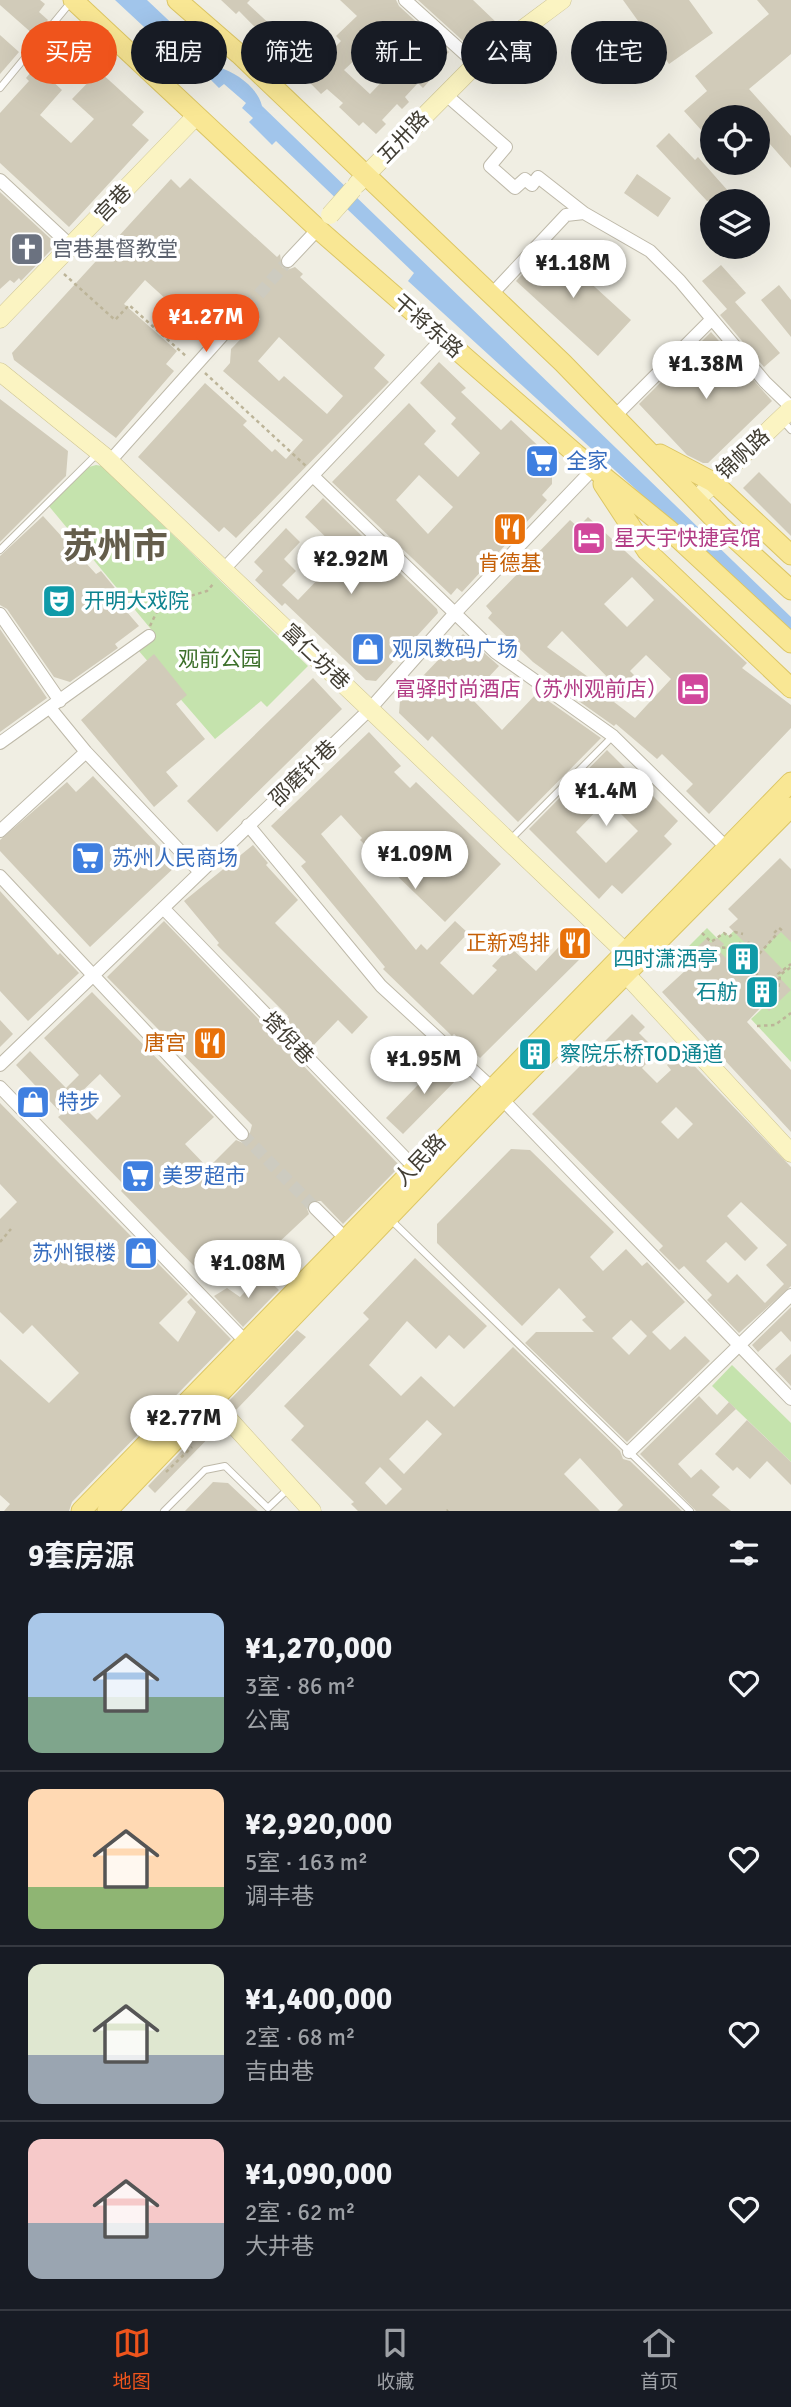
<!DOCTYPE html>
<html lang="zh">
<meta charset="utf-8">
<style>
body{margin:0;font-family:Signika,"Noto Sans SC",sans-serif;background:#242831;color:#f1f3f6;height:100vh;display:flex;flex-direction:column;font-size:26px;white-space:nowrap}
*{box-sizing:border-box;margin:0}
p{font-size:23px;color:#9ea1a6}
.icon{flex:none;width:38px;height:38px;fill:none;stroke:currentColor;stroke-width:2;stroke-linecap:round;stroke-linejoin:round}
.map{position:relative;height:1511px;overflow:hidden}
.side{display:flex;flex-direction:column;background:#171b24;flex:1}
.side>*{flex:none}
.banner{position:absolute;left:21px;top:21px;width:749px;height:63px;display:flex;gap:14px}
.buttons{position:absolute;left:700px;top:105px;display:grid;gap:14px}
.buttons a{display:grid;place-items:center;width:70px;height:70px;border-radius:50%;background:#171b24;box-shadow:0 7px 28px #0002;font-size:35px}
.price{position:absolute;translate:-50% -60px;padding:0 16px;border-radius:24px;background:#fff;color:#222;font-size:23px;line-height:46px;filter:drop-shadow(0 2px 4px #0008)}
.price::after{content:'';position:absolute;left:50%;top:42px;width:21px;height:16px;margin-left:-10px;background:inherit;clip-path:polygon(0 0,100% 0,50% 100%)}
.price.on{background:#ef541c;color:#fff}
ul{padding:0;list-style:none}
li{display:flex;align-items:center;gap:21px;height:175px;padding:0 28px}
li+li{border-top:2px solid #363941}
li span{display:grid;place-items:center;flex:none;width:196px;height:140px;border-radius:14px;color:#555}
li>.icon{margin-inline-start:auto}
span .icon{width:84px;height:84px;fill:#fffc;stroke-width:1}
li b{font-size:30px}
h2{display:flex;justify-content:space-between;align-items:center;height:84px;padding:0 28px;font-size:30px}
.pill{padding:0 24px;border-radius:32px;background:#171b24;box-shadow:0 7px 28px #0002;font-size:24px;line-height:63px}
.pill.on{background:#ef541c;color:#fff}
.dock{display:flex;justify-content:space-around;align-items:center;height:98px;border-top:2px solid #363941;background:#171b24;font-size:19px;color:#9ea1a6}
.dock a{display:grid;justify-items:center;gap:4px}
.dock .on{color:#ef541c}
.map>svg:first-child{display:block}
</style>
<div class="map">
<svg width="791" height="1511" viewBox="0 0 791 1511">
<rect width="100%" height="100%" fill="#f0eee3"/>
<!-- green -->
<path fill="#c5e3ad" d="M96,465L102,466L308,666L267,707L261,701L215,739L138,650L155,634L48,505L89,467Z
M791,916V1062L751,1019L764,1007L751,993L720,986L685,950L707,928L717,938L724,932L729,936L738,926Z
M732,1365L791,1423V1462L712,1386Z"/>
<!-- water -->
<path fill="#a1c5eb" d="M115,0H147L218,67C236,72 258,88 262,106L791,617V631L408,281L414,273L276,141L272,145L249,122L253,118L242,108L246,103L224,84L219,88L206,75L200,79Z"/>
<!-- building -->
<path fill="#d1cbb9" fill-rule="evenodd" d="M0,0H40L45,4L39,12L48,20L34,35L0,5Z
M221,0H250L247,3L277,31L283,25L299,40L293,46L315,68L341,41L336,36L357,16L340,0H396L399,6L449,52L427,75L431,79L423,88L418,83L405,97L409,102L402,109L397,104L382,120L386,124L376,134L363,122L359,126L339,107L343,103L327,89L321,94L239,11L236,14ZM382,21L413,49L370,94L344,70L373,43L367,37Z
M418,0H473L498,24L473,50Z
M623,0H689L713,33L669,64Z
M757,0H791V54L749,89L791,136V168L769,143L758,153V117H712V142L684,111L707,91L695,76L769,14Z
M74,24L104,52L89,68L59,40Z
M0,35L19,52L0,74Z
M36,66L62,90L40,115L71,143L94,119L72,99L99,71L144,112L132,125L149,140L69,227L0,163V113L29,81L26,78Z
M669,133L695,160L698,157L737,201H707L656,146Z
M637,174L671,198L658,217L624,193Z
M190,178L277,257L280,254L282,267L287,270L295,267L303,274L300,277L385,355L374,368L389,382L236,538L224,527L219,532L138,457L205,383L247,421L243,425L272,452L275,449L286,459L303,440L223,371L230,363L231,349L260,319L254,314L255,306L252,301L241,302L235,296L202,332L145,280L124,304L177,351L166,364L174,371L116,438L14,360L12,353L171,179L180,188ZM279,337L343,396L327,414L284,376L279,381L258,361Z
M0,192L53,241L50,245L53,248L21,281L19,278L14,283L10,280L0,289Z
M549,245L631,320L598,356L516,281Z
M721,265L746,293L735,302L780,353L764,367L720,315L727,309L702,281Z
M779,285L791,300V337L761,300Z
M711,332L772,401L708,463H703L687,455L639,404Z
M439,362L466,388L461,392L501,430L511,420L552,459V484L542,495L547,500L462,592L457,588L451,595L332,482L409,403L436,431L424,444L458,477L480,453L451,424L456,418L420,383ZM419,475L453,507L428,534L396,500Z
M0,399L68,451L66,476L0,542Z
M759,472L791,504V536L743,488Z
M323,498L437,609L438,613L376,681L366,680L285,603L282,606L255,580L263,571L254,562L286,528L300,542L284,559L296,571L282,585L298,600L320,577L316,573L338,549L305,517Z
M43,516L96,574L101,571L119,593L114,597L139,626L115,644L118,648L70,682L54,677L7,609L0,605V556Z
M588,517L747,663L742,668L791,705V728L709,814L686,791L693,784L662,754L657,759L616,724L614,726L549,680L552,676L533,662L488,618L492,613L486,606L570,520L578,527ZM632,577L654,600L627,627L604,604ZM562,631L619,689L634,675L630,671L646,655L671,679L635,718L614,702L617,698L547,647Z
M0,629L47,698L0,732Z
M463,634L499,666L470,697L502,730L537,693L601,738L518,822L432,736L428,741L399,713L400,700Z
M154,654L187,695L176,704L205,739L166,772L178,786L154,807L81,720Z
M313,678L342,709L217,832L187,801Z
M369,732L401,766L394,772L410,788L416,782L501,864L445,922L360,840L362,838L341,815L321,834L416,950L421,944L427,950L455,921L468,933L440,963L473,995L497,970L492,966L510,947L536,971L572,933L589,950L480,1058L454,1034L452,1036L383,969L385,967L301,866L306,862L271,826Z
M607,750L678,821L664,836L672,844L622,894L612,885L599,899L529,829ZM607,800L638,831L606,863L576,832Z
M93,776L177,865L90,947L0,851V840L67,782L76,792Z
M253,845L268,863L266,865L298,900L275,923L368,1017L352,1034L338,1020L311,1048L284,1020L288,1016L217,945L219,943L184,901Z
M780,858L791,869V942L781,932L763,949L785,972L777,975L791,990L769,1011L763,1005L747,1022L791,1070V1132L662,992L699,958L693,951L707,938L711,943L717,938L724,944L718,950L732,964L749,947L729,927L738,919L728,909Z
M0,891L58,955L60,953L79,973L28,1021L0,991Z
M164,921L400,1166L343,1224L321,1201H309L306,1206L309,1214L258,1262L234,1260L218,1246L196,1268L121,1191L125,1186L58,1117L62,1114L16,1065L30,1051L66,1088L79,1075L44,1038L92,992L214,1117L185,1144L208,1168L236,1140L243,1143L248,1140L252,1125L107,977ZM100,1074L121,1096L97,1120L75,1098Z
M632,1014L645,1027L639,1033L658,1052L642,1068L657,1083L671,1070L667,1065L681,1052L791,1167V1286L739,1333L707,1300L712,1295L684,1266L679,1270L659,1250L663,1246L532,1114ZM676,1107L693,1124L678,1139L661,1122ZM741,1202L787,1245L766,1265L784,1284L765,1303L737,1274L728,1283L706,1261L726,1242L745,1261L758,1248L727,1216Z
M0,1020L13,1034L0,1047Z
M444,1058L461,1075L403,1134L386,1118Z
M0,1103L188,1294L159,1323L178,1342L196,1312L187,1302L191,1298L231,1339L72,1502L69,1511H4L10,1504L0,1495V1359L49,1403L79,1373L32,1325L23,1334L0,1312V1219L17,1202L0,1184Z
M511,1149L530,1150L614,1232L590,1257L603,1271L626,1249L642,1266L647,1262L685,1302L652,1332L670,1350L685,1336L710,1361L627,1442L525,1343L536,1332H594L582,1320L586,1317L559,1288L522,1326L437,1243V1224ZM631,1320L647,1336L629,1355L612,1338Z
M415,1258L487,1326L464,1349L449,1335L436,1349L407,1321L369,1365L401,1396L421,1376L454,1407L513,1347L620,1451L623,1459L630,1461L682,1511H617L623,1505L580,1458L564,1474L600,1511H358L351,1504L354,1502L291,1440L304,1426L284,1406L369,1319L363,1313ZM427,1420L442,1434L404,1474L389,1459ZM380,1467L402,1489L386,1505L365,1483Z
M262,1274L279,1290L243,1327L214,1296L227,1288L240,1297Z
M791,1307V1342L781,1331L758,1352L752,1345Z
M297,1330L306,1337L236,1410L228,1402Z
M791,1354V1386L775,1369Z
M699,1396L717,1415L729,1402L736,1409L678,1464L691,1478L701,1469L720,1487L712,1495L731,1511H696L640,1454Z
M213,1418L220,1426L155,1493L148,1486Z
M747,1420L791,1462V1485L767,1461L750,1479L737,1467L733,1471L715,1454Z
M213,1482L228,1483L258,1511H185Z"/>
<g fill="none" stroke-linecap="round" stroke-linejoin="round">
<!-- street-tunnel -->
<path stroke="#cdcbc0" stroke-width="12" stroke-dasharray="12 6" stroke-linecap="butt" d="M247,308L288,261
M242,1134L315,1208"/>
<!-- lane casing -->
<g stroke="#beb9a9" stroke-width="8">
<path id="lane" d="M0,88L70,3
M782,420L791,430
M0,550L98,453
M510,840L613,736
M390,1219L690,1511
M164,1511L205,1470L225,1466L268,1508L288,1489"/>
</g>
<!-- street casing -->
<g stroke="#beb9a9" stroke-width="14">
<path id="street" d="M405,0L476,64
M445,94L506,147L490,166L515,188L525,179L532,185L538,177L584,213
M0,180L71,246
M288,261L318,229
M491,295L566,215L584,213L650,251L680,281L765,382L791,407
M615,416L712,319
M110,461L247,308
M314,477L495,652L613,736L727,848
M224,569L442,339
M0,614L60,701
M50,708L86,752L200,872
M0,743L149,636
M248,825L381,986L491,1087
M0,831L86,752
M0,876L242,1134
M163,908L414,1167
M0,1065L370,709L455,613L593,469
M0,1087L245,1341
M502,1099L791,1399
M315,1208L345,1238
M629,1452L791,1295"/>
</g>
<!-- secondary casing -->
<g stroke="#cfc695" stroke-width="19">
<path id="secondary" d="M357,184L476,64L562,0
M0,319L196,116
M0,372L104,456L625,952
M696,500L791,409
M625,973L791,1153
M204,1392L312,1511"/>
</g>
<!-- primary casing -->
<g stroke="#dcc665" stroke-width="21">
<path id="primary" d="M73,0L318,229L576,454L668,529L791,643
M177,0L239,54L563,363L722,527L791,590
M660,454L713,482L791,555
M603,484L647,551L791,688
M81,1511L791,782
M107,1511L502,1099L791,807"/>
</g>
<!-- path -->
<path stroke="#bcb498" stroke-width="2.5" stroke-dasharray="3.5 3.5" stroke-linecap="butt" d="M64,274L115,320L129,305L187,357
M205,373L306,466
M150,626L160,605L207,591L214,583
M702,933L711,942L724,933L729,937L735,932L743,934
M715,947L730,948L740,956
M735,951L742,940
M746,956L752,949L747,940
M747,961L760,978
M750,964L776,935L774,933L779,928L783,931
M734,967L740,962
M763,982L762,985L772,995
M771,998L778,991L780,975L791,967
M762,1004L775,990L778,974L791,964
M757,1026L775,1025L791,1013
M0,1242L11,1229
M166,1472L192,1447
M447,1511L448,1510"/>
<!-- lane -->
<use href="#lane" stroke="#fff" stroke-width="6"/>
<!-- street -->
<use href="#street" stroke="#fff" stroke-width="12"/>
<!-- secondary -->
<use href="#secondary" stroke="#fbf4c2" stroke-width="18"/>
<!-- primary -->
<use href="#primary" stroke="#f9e794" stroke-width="19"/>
<!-- secondary-bridge casing -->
<g stroke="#cfc695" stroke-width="19" stroke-linecap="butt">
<path id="secondary-bridge" d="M330,215L353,189"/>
</g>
<!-- secondary-bridge -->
<use href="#secondary-bridge" stroke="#fbf4c2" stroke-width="18"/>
</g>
<!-- icons -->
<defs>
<g id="church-square" transform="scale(1.75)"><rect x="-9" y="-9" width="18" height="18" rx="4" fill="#6b7280" stroke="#fff"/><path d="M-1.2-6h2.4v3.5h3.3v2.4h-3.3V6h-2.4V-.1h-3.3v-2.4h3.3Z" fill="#fff"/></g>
<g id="supermarket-square" transform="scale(1.75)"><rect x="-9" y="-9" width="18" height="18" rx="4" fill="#3f7fe0" stroke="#fff"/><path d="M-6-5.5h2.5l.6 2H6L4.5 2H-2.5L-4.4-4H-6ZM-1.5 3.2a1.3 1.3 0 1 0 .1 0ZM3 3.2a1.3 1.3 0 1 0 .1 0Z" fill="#fff"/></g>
<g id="restaurant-square" transform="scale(1.75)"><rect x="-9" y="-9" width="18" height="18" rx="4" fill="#e8710a" stroke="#fff"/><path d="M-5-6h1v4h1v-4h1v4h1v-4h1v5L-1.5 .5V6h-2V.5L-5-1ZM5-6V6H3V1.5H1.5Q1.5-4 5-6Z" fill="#fff"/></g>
<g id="hotel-square" transform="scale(1.75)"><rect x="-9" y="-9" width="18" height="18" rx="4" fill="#d1479c" stroke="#fff"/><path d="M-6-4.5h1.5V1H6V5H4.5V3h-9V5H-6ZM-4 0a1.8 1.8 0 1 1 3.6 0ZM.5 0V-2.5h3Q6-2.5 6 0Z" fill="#fff"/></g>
<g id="theatre-square" transform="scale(1.75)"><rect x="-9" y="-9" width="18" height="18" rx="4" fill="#0f9aa8" stroke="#fff"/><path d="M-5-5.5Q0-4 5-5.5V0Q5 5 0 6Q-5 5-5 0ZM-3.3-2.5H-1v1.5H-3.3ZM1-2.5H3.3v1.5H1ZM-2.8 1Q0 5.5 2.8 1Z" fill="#fff"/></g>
<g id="shop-square" transform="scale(1.75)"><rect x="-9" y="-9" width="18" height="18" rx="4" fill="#3f7fe0" stroke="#fff"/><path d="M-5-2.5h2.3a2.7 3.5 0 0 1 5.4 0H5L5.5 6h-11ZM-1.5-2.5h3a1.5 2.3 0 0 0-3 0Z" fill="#fff"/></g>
<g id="building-square" transform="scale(1.75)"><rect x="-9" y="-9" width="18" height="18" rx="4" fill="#0f9aa8" stroke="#fff"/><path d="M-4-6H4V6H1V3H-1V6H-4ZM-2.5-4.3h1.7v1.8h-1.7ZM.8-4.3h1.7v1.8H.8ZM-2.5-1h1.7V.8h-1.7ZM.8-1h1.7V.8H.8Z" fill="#fff"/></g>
</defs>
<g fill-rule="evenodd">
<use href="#church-square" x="27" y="249"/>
<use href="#supermarket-square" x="542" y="461"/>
<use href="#restaurant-square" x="510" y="529"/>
<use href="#hotel-square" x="589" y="538"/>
<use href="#theatre-square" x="59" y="601"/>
<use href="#shop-square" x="368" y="649"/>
<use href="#hotel-square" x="693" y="689"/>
<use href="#supermarket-square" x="88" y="858"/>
<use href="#restaurant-square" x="575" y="943"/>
<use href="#building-square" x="743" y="959"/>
<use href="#building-square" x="762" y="992"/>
<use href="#restaurant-square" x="210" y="1043"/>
<use href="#building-square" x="535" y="1054"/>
<use href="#shop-square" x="33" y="1102"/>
<use href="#supermarket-square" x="138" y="1176"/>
<use href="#shop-square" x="141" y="1253"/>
</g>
<g text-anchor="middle" stroke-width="7" stroke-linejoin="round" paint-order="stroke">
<!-- street labels -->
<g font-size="21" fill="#423e34" stroke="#fff">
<text transform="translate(403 137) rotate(-46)" y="7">五卅路</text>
<text transform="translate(113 203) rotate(-46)" y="7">宫巷</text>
<text transform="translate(428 326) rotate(41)" y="7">干将东路</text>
<text transform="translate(743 454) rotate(-43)" y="7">锦帆路</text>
<text transform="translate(316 657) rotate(44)" y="7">富仁坊巷</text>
<text transform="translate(303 773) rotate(-44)" y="7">邵磨针巷</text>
<text transform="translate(288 1038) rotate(46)" y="7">塔倪巷</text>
<text transform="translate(420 1160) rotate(-46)" y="7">人民路</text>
</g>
<!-- worship labels -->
<g font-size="21" fill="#5b616d" stroke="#fff" text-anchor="start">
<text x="52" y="256">宫巷基督教堂</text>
</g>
<!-- shop labels -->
<g font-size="21" fill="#366cbe" stroke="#fff" text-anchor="start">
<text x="566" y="468">全家</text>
<text x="392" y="656">观凤数码广场</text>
<text x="112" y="865">苏州人民商场</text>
<text x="58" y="1109">特步</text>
<text x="162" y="1183">美罗超市</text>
<text x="116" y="1260" text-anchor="end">苏州银楼</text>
</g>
<!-- hotel labels -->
<g font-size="21" fill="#b23c85" stroke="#fff" text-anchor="start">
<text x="614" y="545">星天宇快捷宾馆</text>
<text x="668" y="696" text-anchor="end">富驿时尚酒店（苏州观前店）</text>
</g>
<!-- food labels -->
<g font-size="21" fill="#c56008" stroke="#fff" text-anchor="end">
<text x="510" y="570" text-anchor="middle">肯德基</text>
<text x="550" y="950">正新鸡排</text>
<text x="186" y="1050">唐宫</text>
</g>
<!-- culture labels -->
<g font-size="21" fill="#0d838f" stroke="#fff" text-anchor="start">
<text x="84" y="608">开明大戏院</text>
<text x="718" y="966" text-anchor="end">四时潇洒亭</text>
<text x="738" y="999" text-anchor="end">石舫</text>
<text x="560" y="1061">察院乐桥TOD通道</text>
</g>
<!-- park labels -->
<g font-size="21" fill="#3d702b" stroke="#fff">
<text x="220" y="666">观前公园</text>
</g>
<!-- town labels -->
<g font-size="35" font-weight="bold" fill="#645d4b" stroke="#fff">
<text x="115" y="558">苏州市</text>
</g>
</g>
</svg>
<div class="buttons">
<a><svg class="icon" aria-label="locate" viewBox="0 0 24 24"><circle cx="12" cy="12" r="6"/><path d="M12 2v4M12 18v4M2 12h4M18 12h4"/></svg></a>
<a><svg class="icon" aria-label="layers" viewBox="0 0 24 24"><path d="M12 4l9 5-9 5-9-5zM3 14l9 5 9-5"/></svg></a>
</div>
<b class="price" style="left:573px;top:300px">¥1.18M</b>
<b class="price on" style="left:206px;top:354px">¥1.27M</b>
<b class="price" style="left:706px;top:401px">¥1.38M</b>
<b class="price" style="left:351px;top:596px">¥2.92M</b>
<b class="price" style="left:606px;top:828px">¥1.4M</b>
<b class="price" style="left:415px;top:891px">¥1.09M</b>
<b class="price" style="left:424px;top:1096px">¥1.95M</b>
<b class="price" style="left:248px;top:1300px">¥1.08M</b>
<b class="price" style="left:184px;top:1455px">¥2.77M</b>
<div class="banner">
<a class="pill on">买房</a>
<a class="pill">租房</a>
<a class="pill">筛选</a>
<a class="pill">新上</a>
<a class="pill">公寓</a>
<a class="pill">住宅</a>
</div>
</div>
<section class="side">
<h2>9套房源<svg class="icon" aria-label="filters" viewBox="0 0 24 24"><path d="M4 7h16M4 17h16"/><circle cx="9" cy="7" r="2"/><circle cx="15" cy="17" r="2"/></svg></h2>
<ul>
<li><span style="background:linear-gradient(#a9c7e8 60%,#7fa58c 0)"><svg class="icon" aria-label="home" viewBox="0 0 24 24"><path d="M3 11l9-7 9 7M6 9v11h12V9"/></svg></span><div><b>¥1,270,000</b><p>3室 · 86 m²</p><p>公寓</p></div><svg class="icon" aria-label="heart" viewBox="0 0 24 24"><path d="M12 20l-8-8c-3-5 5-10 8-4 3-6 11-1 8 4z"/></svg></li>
<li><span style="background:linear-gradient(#ffd9b3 70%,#8fb573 0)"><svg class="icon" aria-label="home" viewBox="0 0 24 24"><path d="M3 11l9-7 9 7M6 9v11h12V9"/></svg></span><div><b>¥2,920,000</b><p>5室 · 163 m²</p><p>调丰巷</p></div><svg class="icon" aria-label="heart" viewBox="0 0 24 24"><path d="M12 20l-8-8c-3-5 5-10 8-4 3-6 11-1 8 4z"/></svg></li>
<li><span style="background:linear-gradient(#dfe7d0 65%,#9aa5b1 0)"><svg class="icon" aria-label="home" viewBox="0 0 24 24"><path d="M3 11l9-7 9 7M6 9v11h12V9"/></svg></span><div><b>¥1,400,000</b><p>2室 · 68 m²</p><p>吉由巷</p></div><svg class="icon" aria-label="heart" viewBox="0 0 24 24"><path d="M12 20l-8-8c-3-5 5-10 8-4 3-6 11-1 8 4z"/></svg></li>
<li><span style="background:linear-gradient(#f6c9c9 60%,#9aa5b1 0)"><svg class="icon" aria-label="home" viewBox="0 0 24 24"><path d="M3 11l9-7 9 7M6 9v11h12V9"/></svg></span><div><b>¥1,090,000</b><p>2室 · 62 m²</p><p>大井巷</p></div><svg class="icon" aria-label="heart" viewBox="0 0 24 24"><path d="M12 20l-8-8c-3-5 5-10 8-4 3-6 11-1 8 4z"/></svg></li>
</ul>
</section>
<nav class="dock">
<a class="on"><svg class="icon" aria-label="map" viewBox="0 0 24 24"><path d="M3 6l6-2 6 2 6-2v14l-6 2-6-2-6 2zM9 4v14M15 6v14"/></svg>地图</a>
<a><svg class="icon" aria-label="saved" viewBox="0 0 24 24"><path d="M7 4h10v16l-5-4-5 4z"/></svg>收藏</a>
<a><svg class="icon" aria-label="home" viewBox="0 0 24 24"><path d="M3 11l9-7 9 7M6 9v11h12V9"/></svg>首页</a>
</nav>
